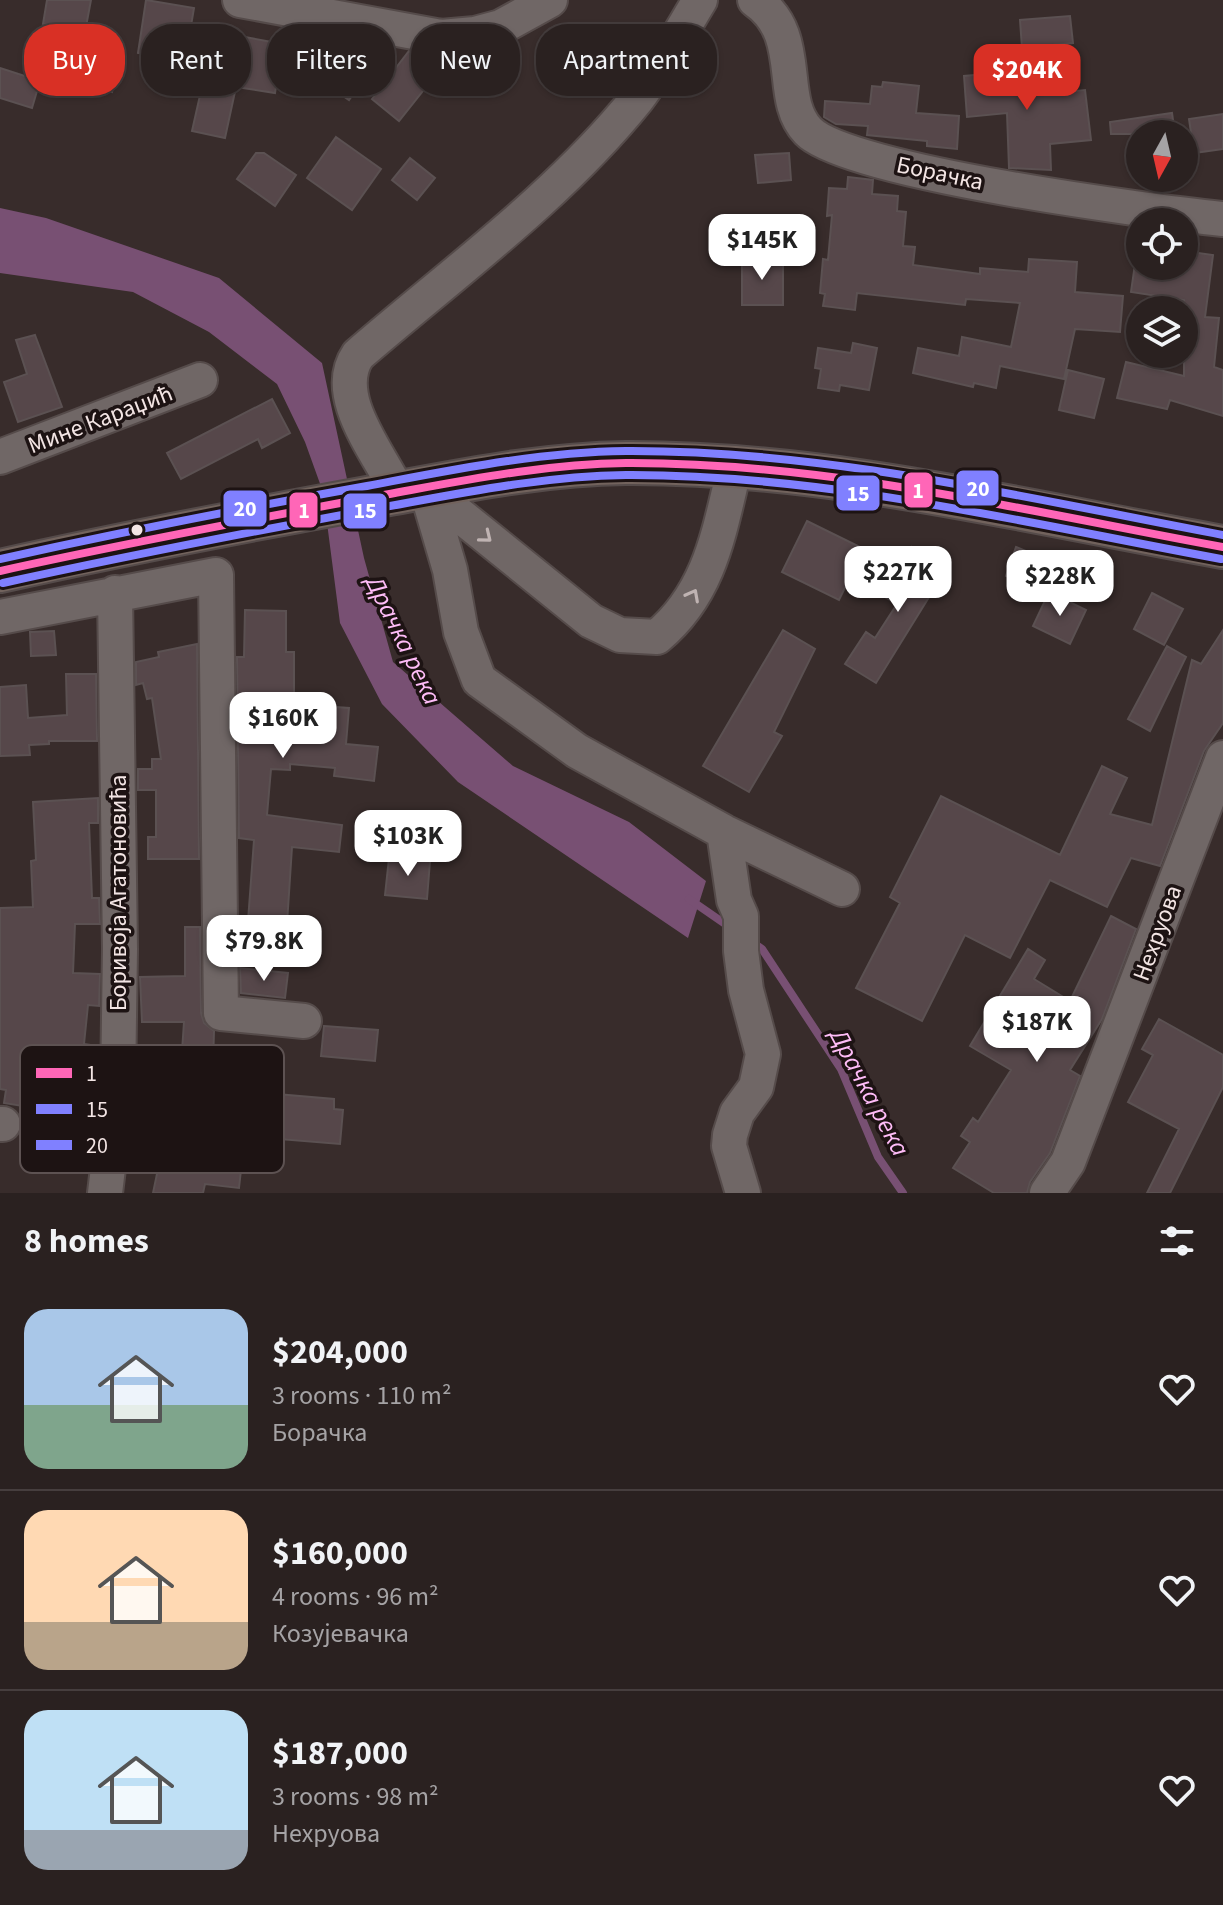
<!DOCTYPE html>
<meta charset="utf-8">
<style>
body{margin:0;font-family:"Source Sans 3",sans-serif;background:#322929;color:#f1f3f6;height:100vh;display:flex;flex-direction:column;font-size:30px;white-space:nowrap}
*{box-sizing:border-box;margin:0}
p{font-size:26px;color:#a5a3a5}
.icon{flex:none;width:44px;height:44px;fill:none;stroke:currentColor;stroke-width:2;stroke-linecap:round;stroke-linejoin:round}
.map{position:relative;height:1193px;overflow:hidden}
.details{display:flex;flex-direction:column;background:#2a2120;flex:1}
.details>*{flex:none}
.top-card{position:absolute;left:24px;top:24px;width:800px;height:72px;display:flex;gap:16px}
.needle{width:52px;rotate:188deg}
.controls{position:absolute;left:1126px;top:120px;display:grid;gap:16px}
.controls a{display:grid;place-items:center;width:72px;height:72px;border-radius:50%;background:#2a2120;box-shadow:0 2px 6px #0004,0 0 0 2px #463e3e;font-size:40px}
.price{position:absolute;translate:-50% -68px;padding:0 18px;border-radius:16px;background:#fff;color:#222;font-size:26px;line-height:52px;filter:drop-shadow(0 2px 4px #0008)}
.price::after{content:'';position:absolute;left:50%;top:48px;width:24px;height:18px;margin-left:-12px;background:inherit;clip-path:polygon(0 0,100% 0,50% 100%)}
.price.current{background:#d93025;color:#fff}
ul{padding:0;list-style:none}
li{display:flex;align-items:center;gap:24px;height:200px;padding:0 24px}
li+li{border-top:2px solid #463e3e}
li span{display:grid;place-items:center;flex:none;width:224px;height:160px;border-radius:24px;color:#555}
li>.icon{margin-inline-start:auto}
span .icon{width:96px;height:96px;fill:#fffc;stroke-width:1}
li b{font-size:34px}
h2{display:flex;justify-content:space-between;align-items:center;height:96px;padding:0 24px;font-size:34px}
.tag{padding:0 28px;border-radius:32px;background:#2a2120;box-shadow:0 2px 6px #0004,0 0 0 2px #463e3e;font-size:28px;line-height:72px}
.tag.current{background:#d93025;color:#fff}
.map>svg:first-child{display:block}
</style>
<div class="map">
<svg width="1223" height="1193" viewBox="0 0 1223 1193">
<rect width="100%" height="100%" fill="#382c2b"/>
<!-- water -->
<path fill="#785073" d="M0,208L46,218L219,278L322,363L364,558L393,662L513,766L629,822L706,881L688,938L458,782L382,704L340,623L323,492L305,442L277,384L209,332L133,292L0,273Z"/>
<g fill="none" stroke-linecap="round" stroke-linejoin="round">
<!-- stream -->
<path stroke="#785073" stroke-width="8" d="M689,899L731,928
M752,942L762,949L841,1069L878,1157L903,1193"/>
</g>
<!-- building -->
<path fill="#56474a" stroke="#5b5152" stroke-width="2" d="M47,0H91L85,32L43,24Z
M146,0L194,8L185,61L138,53Z
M1070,16L1073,43L1022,48L1020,20Z
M245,37L283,44L275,93L236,87L225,138L192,131L210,51L242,56Z
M84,39L123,50L112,92L72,81Z
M409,51L438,72L399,121L372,99Z
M1029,56L1035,95L1085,90L1091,140L1050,144L1051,170L1009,168L1007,113L967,117L964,76L986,74L984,64Z
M345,59L367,74L349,100L327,85Z
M0,68L40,81L32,108L0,98Z
M883,82L919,86L916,113L959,116L957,149L927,146V141L867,135L868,126L836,124L824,117L825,101L870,104L872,86L882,87Z
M1172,113L1175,134H1111L1110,122Z
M1223,114V149L1194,153L1189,119Z
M336,137L381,169L352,210L307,178Z
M256,153H264L296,175L275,206L237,179Z
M789,153L791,180L758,183L755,155Z
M410,158L435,178L417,200L392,180Z
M848,177L873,180L872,194L898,196L897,211L906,212L903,246L915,247L913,265L980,274V268L1028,272L1029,259L1077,262L1075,292L1123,296L1120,332L1075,329L1064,379L1000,366L996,388L974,383L973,387L913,373L918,348L959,356L962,337L1011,347L1020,303L966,299L965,305L857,293L855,310L823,306L825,294L820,293L823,259L828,260L832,215L827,216L829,188L847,189Z
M1184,251L1213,255L1205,317L1219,318L1214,367L1223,370V416L1170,400L1167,409L1117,398L1126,362L1184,376V300L1131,292L1135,264L1184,266Z
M742,258H783V305H742Z
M35,335L62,407L18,422L4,382L27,374L16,340Z
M853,343L877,348L869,390L840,385L839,391L818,388L821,369L815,368L818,348L851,353Z
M1068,370L1104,379L1094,418L1059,410Z
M272,399L290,433L262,448L258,439L181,479L167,453Z
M807,521L864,549L839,600L782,572Z
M912,547L947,568L876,683L845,664L866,632L875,638L897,604L883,596Z
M1016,547L1043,558L1032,586L1006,576Z
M1049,592L1086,610L1070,644L1033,626Z
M1152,593L1183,609L1164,645L1134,629Z
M245,610L286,611V652H294V704L349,708L346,744L378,747L374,781L334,776L335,768L290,764V770L271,769L267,815L342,825L339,852L292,847L287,924L248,921L254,840L239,838L237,657H244Z
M783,630L815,649L774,732L782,736L749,792L703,766Z
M1223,630V723L1204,751L1160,866L1131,858L1107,907L1050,880L1010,958L965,935L922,1021L856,988L900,903L890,897L941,796L1060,855L1102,766L1127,778L1110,814L1152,825L1192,660L1201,664Z
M54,631L56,655L31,656L30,632Z
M197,644L199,859H148V837H156V790H138V769H152V759H161L152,698L147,699L143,683L136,685V662L159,657L158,652Z
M1167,646L1186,657L1150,731L1128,719Z
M66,674H96L97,741H49V744L29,745L30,755L0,756V687L26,685L28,718L67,715Z
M98,798V823H89L92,898H99L100,924H75L73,973L100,974L99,1006L88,1005L84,1044L98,1046L96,1068L61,1065L58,1110L72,1112L69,1143L20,1138L23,1106L4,1103L6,1090L0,1089V908L33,907L31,861L36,860L33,802Z
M389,858L430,861L427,899L385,895Z
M1111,916L1136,929L1102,1019L1070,1070L1080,1076L1050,1153L1030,1182L1027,1193H994L953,1168L970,1142L961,1136L973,1118L978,1122L1011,1070L970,1046L1028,949L1045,960L1034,979L1070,1001Z
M185,927H200L201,1013L204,1023L214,1031L213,1064L265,1065V1093L334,1099V1109L343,1110L340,1144L255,1137L254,1144L244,1143L239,1188L205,1184L203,1193H153L163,1145H160L161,1137L149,1135L154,1108L167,1110L172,1065L181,1066L184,1022H142L140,977L185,976Z
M240,968L288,973L285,998L241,993Z
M1159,1019L1223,1055V1087L1170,1193H1147L1179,1129L1128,1102L1153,1055L1142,1049Z
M324,1026L378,1030L375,1061L321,1056Z"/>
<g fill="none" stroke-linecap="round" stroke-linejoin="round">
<!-- minor casing -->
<g stroke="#554b4a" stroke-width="38">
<path id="minor" d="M240,0L441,37L475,34L501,27L550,0
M755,0C806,35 776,98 808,131C847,172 1154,212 1223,219
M0,457L200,380
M426,488L450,570L461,632L479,680L577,751L724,832L842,889
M426,488L591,621L620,635L657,637C711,592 719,531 735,466
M398,493C380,454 330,396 358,355C453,273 558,197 637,99C661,68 680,33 700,0
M0,617L216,575L221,1013L304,1021
M724,832L734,900L741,916V951L746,990L763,1054L756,1087L737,1113L730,1135L729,1146L743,1193
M0,1124H3
M105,1193L118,1085L120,949L115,593
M1047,1193L1068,1162L1223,758"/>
</g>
<!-- major casing -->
<g stroke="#554b4a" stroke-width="46">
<path id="major" d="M0,571C126,543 252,519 379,496C461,481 542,464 626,463C828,462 1025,512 1223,547"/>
</g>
<!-- minor -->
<use href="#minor" stroke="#706766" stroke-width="34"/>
<!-- major -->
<use href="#major" stroke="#72635d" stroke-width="42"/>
<!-- bus-1 casing -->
<g stroke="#1d1313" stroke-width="14">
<path id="bus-1" d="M0,571C122,544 244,521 367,498C452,483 538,464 626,463C827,462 1026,511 1223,547"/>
</g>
<!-- bus-2 casing -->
<g stroke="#1d1313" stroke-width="14">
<path id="bus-2" d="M3,583C126,556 250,532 374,509C457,494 541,476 626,475C826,474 1025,523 1221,559"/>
</g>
<!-- bus-3 casing -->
<g stroke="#1d1313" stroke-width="14">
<path id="bus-3" d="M0,559C122,532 244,508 367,486C452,470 538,452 626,451C827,450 1026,498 1223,535"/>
</g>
<!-- bus-1 -->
<use href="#bus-1" stroke="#ff66b7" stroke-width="8"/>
<!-- bus-2 -->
<use href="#bus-2" stroke="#8080ff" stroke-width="8"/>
<!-- bus-3 -->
<use href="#bus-3" stroke="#8080ff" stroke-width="8"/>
</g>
<!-- one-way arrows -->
<defs><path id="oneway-chevron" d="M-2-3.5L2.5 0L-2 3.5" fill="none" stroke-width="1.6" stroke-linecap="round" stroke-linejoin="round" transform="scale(2)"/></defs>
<g stroke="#bfb3b2">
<use href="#oneway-chevron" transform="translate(486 537) rotate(39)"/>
<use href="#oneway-chevron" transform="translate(693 595) rotate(-62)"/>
</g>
<!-- markers -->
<circle fill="#f3e5e4" stroke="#1d1313" stroke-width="3" cx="137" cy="530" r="7"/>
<g text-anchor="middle" stroke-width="7" stroke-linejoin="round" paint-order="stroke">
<!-- street labels -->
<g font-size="24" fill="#f3e5e4" stroke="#1d1313">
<text transform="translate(940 173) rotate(12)" y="8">Борачка</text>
<text transform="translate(100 419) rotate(-21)" y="8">Мине Караџић</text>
<text transform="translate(118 893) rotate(-90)" y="8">Боривоја Агатоновића</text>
<text transform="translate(1157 933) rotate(-70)" y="8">Нехруова</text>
</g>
<!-- water labels -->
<g font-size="26" font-style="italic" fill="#febcf7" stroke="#1d1313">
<text transform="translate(404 640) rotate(64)" y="9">Драчка река</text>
<text transform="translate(870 1092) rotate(62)" y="9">Драчка река</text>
</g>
</g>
<!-- legend -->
<rect x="20" y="1045" width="264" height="128" rx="12" fill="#1d1313" stroke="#5d5252" stroke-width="2"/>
<rect x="36" y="1068" width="36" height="10" fill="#ff66b7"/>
<rect x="36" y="1104" width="36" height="10" fill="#8080ff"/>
<rect x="36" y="1140" width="36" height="10" fill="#8080ff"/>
<g font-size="22" fill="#f3e5e4">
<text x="86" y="1081">1</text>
<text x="86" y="1117">15</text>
<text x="86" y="1153">20</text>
</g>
<g stroke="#1d1313" stroke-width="3">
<rect x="955" y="469" width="45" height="38" rx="8" fill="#8080ff"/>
<rect x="903" y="471" width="31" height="38" rx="8" fill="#ff66b7"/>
<rect x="835" y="474" width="46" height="38" rx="8" fill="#8080ff"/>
<rect x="222" y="489" width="46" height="39" rx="8" fill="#8080ff"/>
<rect x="288" y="491" width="31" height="38" rx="8" fill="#ff66b7"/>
<rect x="342" y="492" width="46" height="38" rx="8" fill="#8080ff"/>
</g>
<g font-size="22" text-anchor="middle" font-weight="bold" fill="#fff">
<text x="978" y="496">20</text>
<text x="918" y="498">1</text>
<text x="858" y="501">15</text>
<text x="245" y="516">20</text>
<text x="304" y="518">1</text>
<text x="365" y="518">15</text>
</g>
</svg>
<div class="controls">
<a><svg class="needle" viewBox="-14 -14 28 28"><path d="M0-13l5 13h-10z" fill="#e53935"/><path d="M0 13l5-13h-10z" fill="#a5a3a5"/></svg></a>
<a><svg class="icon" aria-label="locate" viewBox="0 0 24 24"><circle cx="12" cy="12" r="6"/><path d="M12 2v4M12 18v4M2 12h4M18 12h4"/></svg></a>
<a><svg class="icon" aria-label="layers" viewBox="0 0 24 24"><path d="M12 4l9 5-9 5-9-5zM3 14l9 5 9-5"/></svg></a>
</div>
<b class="price current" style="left:1027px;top:112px">$204K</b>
<b class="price" style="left:762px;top:282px">$145K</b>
<b class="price" style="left:898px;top:614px">$227K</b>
<b class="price" style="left:1060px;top:618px">$228K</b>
<b class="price" style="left:283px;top:760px">$160K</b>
<b class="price" style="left:408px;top:878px">$103K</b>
<b class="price" style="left:264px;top:983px">$79.8K</b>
<b class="price" style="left:1037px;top:1064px">$187K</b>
<div class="top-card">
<a class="tag current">Buy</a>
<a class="tag">Rent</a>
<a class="tag">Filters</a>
<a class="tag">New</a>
<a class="tag">Apartment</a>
</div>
</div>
<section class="details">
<h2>8 homes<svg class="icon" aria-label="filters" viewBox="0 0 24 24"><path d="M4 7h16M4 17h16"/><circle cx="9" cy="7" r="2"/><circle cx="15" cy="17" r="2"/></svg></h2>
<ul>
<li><span style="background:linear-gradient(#a9c7e8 60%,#7fa58c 0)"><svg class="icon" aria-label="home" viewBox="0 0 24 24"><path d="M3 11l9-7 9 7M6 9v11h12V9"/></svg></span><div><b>$204,000</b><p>3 rooms · 110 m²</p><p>Борачка</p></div><svg class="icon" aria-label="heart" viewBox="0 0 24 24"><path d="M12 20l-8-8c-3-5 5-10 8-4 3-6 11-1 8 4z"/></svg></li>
<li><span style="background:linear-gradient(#ffd9b3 70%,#b9a48a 0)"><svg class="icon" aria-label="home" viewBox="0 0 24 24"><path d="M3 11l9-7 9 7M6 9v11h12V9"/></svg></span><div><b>$160,000</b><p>4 rooms · 96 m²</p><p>Козујевачка</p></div><svg class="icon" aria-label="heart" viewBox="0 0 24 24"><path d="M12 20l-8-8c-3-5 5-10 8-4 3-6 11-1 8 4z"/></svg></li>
<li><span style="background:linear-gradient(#bfe0f5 75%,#9aa5b1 0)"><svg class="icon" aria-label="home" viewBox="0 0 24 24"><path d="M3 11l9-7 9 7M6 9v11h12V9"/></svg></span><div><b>$187,000</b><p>3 rooms · 98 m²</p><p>Нехруова</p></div><svg class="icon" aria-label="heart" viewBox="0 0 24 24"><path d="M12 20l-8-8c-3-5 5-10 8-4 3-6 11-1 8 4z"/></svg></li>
</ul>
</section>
